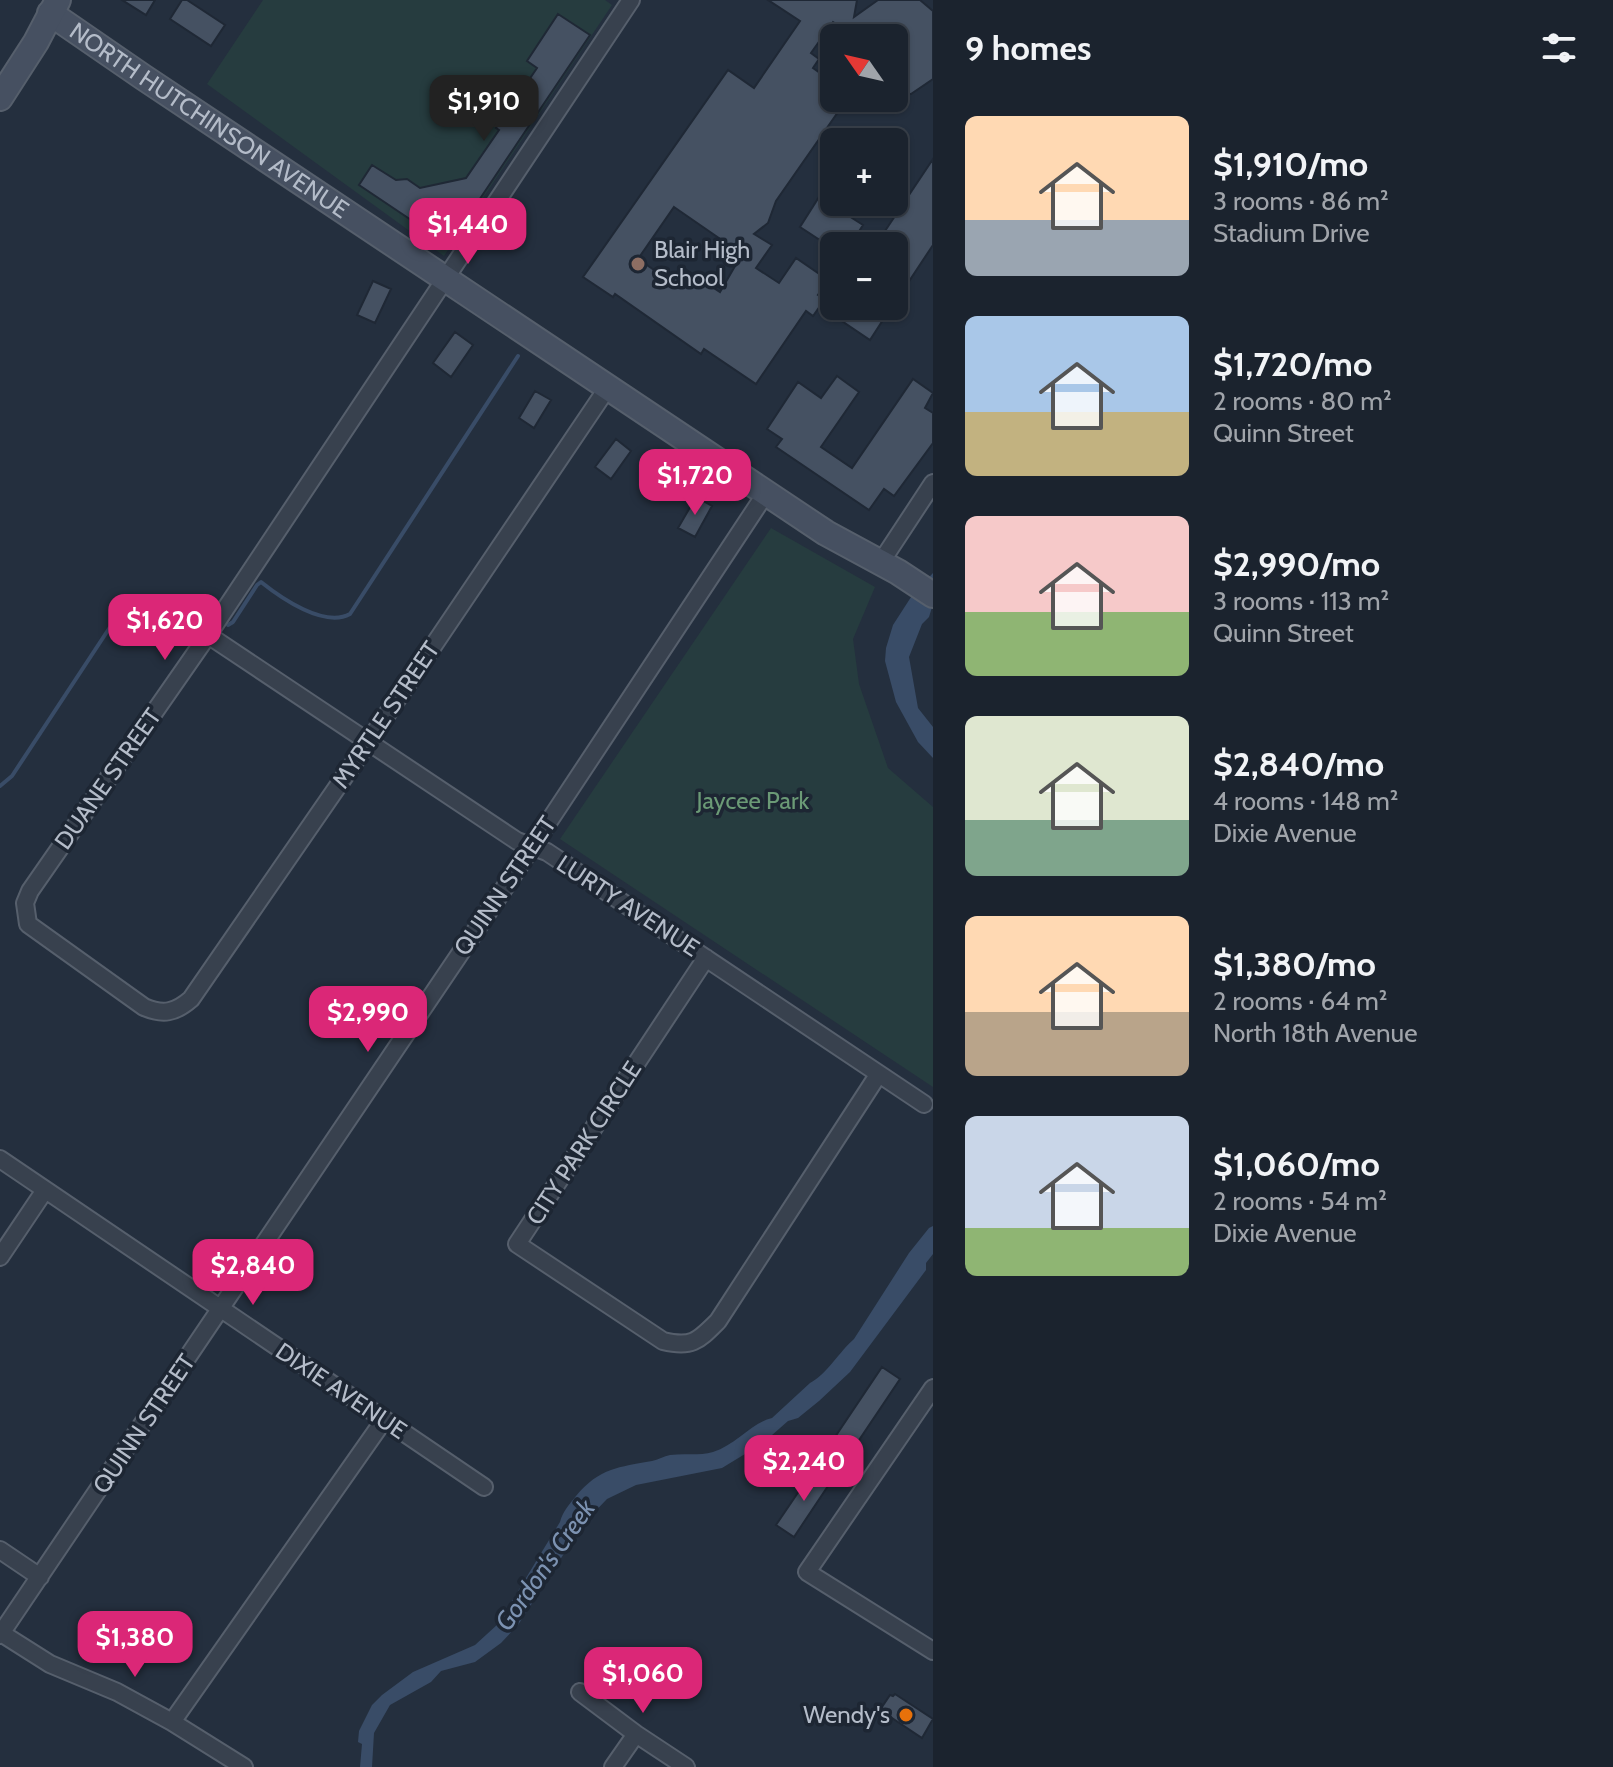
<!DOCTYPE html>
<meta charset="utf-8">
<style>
body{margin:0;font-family:Cabin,sans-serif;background:#242b36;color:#f1f3f6;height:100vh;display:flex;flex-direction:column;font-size:30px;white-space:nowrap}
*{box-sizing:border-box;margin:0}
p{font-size:26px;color:#a0a4aa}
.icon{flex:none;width:44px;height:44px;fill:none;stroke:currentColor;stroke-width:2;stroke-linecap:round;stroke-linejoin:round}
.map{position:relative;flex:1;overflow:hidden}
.drawer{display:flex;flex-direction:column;background:#1b232e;width:680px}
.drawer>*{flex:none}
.needle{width:52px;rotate:304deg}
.controls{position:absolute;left:820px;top:24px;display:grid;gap:16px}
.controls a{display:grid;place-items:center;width:88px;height:88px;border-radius:12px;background:#1b232e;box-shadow:0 2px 6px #0004,0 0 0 2px #39404a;font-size:40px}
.price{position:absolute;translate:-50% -68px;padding:0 18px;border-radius:16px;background:#db2777;color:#fff;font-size:26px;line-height:52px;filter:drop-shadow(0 2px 4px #0008)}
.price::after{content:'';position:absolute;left:50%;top:48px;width:24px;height:18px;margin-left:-12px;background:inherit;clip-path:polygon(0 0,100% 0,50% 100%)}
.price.selected{background:#222;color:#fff}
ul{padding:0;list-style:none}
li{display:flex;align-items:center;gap:24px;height:200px;padding:0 32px}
li span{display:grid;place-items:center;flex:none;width:224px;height:160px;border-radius:12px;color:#555}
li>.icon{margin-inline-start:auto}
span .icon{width:96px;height:96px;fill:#fffc;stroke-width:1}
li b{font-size:34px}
h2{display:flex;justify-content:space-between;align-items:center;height:96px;padding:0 32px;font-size:34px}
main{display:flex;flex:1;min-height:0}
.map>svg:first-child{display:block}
</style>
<main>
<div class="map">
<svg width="933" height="1767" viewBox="0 0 933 1767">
<rect width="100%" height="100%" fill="#242f3e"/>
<!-- green -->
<path fill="#263c3f" d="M263,0H605L612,5L444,256L207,84Z
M771,528L875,587L853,639L859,684L888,768L933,807V1087L560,839Z"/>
<!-- water -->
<path fill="#394c67" d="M933,573V604L929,617L922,624L909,657L918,708L933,727V758L918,742L896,702L885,661L886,648L893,625L913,594Z
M933,1226V1254L926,1263V1270L850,1372L819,1401L798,1418L788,1421L763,1443L722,1468L636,1485L607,1499L583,1524L518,1625L501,1643L475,1662L441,1671L431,1682L390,1705L374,1733L372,1767H360L362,1744L358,1742L359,1731L372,1705L382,1695L413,1672L475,1645L498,1624L560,1522C563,1511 569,1505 576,1496C599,1468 619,1467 652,1461C658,1460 664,1456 670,1455C684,1453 699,1456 713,1452C736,1445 751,1423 772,1418L810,1383C826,1375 840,1351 854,1339L909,1253L929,1228Z"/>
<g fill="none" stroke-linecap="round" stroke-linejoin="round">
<!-- stream -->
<path stroke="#394c67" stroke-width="4" d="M151,608C167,619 179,630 199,629
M228,625L233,622L257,585L261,582C281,598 324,628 350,614L518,356
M0,786L12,776L120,612L130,599L136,598"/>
</g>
<!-- building -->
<path fill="#455162" stroke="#1f2835" stroke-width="2" fill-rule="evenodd" d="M122,0H155L146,15Z
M182,0H187L225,25L211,46L170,19Z
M768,0H857L854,17L878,0H920L933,11V79L911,94L894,93V38H852V34L833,22L811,53L819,59L813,68L827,78L819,90L829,106L838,112L776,201L768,223L754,234L772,245L756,268L779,283L796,258L828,280L818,295L825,299L813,316L806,311L756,384L704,349L701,354L615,294L613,297L583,277L728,70L754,88L800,21ZM674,207L742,254L720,292L682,267L672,282L638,259Z
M558,14L590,35L461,227L455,229L456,235L438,238L359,185L372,165L396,180L407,179L420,188L466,178L499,130L496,128L537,68L527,61Z
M933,159V245L894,304V246H875Z
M819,197L863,225L850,246H829L800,227Z
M373,281L391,289L375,323L357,315Z
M835,306H892L870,340L830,313Z
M455,332L473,345L451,377L433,363Z
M837,376L859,392L821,447L852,468L913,379L933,393L925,408L933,413V443L894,496L884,489L869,510L776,447L782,439L767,429L798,382L821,398Z
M535,391L551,400L534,428L519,418Z
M616,439L631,451L611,479L595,467Z
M696,497L712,506L695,537L678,528Z
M882,1367L900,1379L847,1458L829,1446Z
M814,1469L832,1480L794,1537L776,1525Z
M895,1694L933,1719L922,1738L880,1710L890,1695L893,1696Z"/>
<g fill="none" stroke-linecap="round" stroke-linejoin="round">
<!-- street casing -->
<g stroke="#565f6c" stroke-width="20">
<path id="street" d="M608,387L369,741L191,999C175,1013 163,1015 144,1007L28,924L25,903L30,891L208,635L631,0
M881,562L933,483
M208,635L517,841L547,852L924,1104
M706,958L517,1244L663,1341C692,1348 698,1341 718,1321L878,1075
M0,1159L484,1487
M0,1257L45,1190
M933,1388L807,1572L933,1651
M0,1550L40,1577
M1,1633L50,1664L117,1692L172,1722L244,1767
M0,1635L532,847L766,493
M580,1692L636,1734L686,1767
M172,1722L384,1420
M613,1767L636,1734"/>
</g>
<!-- secondary casing -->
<g stroke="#565f6c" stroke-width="28">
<g id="secondary">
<path id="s1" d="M50,13L143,77L826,533L898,572L933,595"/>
<path d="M0,98L36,42L58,0"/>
</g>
</g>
<!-- street -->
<use href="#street" stroke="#38414e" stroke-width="16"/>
<!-- secondary -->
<use href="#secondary" stroke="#465061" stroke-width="24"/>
</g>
<!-- markers -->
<circle fill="#8d6e63" stroke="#1d2633" stroke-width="3" cx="638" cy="264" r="8"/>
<circle fill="#e8710a" stroke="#1d2633" stroke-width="3" cx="906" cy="1715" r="8"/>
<g text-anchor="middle" stroke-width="7" stroke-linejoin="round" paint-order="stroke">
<!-- street labels -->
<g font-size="24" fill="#b4bcc9" stroke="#1d2633">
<text dy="8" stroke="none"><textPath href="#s1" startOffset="192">NORTH HUTCHINSON AVENUE</textPath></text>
<text transform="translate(386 715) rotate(-56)" y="8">MYRTLE STREET</text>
<text transform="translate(108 779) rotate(-55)" y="8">DUANE STREET</text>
<text transform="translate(505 886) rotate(-56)" y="8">QUINN STREET</text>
<text transform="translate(628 906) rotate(33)" y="8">LURTY AVENUE</text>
<text transform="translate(584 1143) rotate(-57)" y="8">CITY PARK CIRCLE</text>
<text transform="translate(341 1391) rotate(34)" y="8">DIXIE AVENUE</text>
<text transform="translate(144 1424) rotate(-56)" y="8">QUINN STREET</text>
</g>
<!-- poi labels -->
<g font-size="24" fill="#b4bcc9" stroke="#1d2633" text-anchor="start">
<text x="654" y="258">Blair High<tspan x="654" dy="28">School</tspan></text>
<text x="890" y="1723" text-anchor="end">Wendy's</text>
</g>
<!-- park labels -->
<g font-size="24" fill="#6b9a76" stroke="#1d2633">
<text x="753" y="809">Jaycee Park</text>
</g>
<!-- water labels -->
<g font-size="26" font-style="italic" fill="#7c92b1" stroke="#1d2633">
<text transform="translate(545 1565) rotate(-55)" y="9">Gordon's Creek</text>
</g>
</g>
</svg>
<div class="controls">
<a><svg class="needle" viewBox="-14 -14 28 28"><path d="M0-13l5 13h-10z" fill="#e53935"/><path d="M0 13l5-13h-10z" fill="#a0a4aa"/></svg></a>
<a>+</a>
<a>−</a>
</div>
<b class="price selected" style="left:484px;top:143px">$1,910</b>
<b class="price" style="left:468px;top:266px">$1,440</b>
<b class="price" style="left:695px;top:517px">$1,720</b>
<b class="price" style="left:165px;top:662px">$1,620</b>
<b class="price" style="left:368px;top:1054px">$2,990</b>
<b class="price" style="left:253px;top:1307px">$2,840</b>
<b class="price" style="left:804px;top:1503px">$2,240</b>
<b class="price" style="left:135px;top:1679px">$1,380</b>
<b class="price" style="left:643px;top:1715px">$1,060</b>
</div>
<section class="drawer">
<h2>9 homes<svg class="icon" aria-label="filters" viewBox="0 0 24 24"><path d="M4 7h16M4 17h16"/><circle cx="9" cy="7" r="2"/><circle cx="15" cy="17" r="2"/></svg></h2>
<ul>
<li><span style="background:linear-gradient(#ffd9b3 65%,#9aa5b1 0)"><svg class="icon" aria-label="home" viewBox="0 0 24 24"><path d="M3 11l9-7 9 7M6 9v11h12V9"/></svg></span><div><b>$1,910/mo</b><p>3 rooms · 86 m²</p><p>Stadium Drive</p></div></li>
<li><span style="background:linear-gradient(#a9c7e8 60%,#c2b280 0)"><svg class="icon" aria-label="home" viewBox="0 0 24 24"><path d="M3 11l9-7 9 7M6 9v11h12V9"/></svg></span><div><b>$1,720/mo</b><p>2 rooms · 80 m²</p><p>Quinn Street</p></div></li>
<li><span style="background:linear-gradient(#f6c9c9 60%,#8fb573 0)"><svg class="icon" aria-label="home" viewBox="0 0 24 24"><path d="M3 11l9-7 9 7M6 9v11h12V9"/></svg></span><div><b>$2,990/mo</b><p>3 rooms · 113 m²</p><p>Quinn Street</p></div></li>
<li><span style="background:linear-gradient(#dfe7d0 65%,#7fa58c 0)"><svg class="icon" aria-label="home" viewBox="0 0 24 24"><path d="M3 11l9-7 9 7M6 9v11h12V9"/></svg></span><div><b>$2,840/mo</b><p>4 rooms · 148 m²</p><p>Dixie Avenue</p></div></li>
<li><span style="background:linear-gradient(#ffd9b3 60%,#b9a48a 0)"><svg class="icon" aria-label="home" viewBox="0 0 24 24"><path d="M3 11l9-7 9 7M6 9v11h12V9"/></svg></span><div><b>$1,380/mo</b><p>2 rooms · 64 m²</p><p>North 18th Avenue</p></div></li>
<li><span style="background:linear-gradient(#c9d6e8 70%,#8fb573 0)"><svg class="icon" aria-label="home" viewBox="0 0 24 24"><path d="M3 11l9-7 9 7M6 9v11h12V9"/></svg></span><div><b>$1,060/mo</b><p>2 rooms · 54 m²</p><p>Dixie Avenue</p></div></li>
</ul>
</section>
</main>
